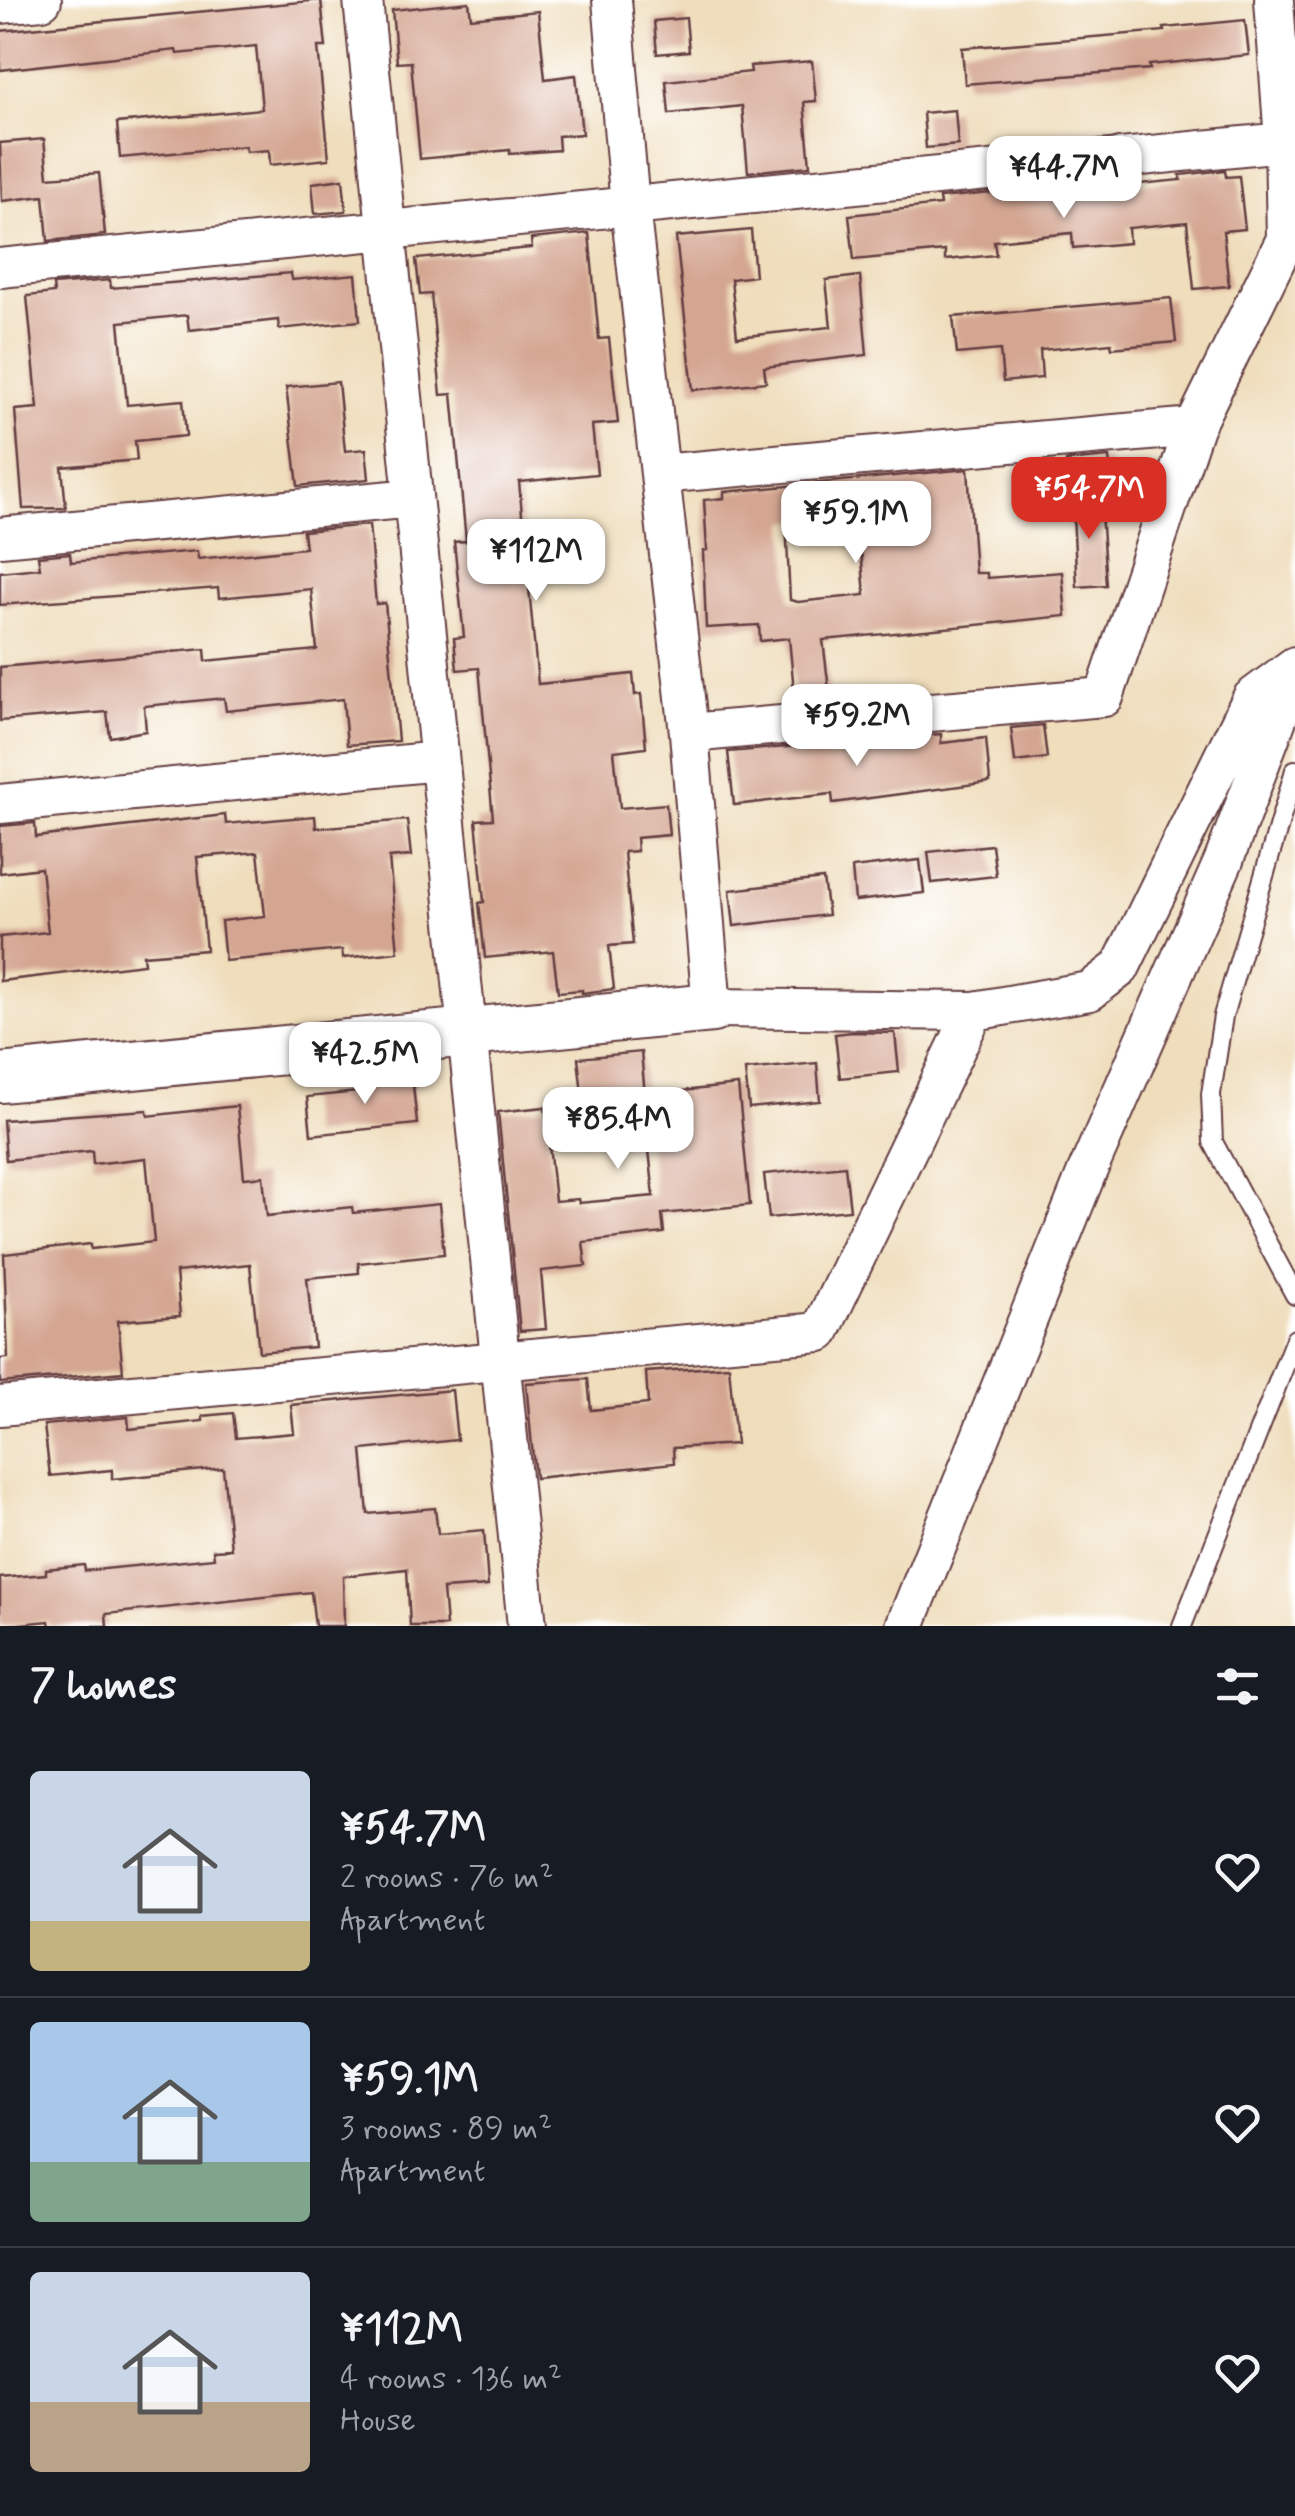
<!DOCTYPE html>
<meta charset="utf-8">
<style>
body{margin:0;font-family:Mynerve,sans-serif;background:#242831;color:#f1f3f6;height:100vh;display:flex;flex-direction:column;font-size:38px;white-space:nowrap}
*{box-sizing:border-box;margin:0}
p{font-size:32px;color:#9ea1a6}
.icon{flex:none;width:55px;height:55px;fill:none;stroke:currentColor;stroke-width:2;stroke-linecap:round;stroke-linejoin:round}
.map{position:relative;height:1626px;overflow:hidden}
.sheet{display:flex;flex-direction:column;background:#171b24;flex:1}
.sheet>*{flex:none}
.price{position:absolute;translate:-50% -85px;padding:0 22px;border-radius:20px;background:#fff;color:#222;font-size:32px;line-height:65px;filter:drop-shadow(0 2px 5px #0008)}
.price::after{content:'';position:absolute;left:50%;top:60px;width:30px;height:22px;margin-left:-15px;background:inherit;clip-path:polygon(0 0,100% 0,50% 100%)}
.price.on{background:#d93025;color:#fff}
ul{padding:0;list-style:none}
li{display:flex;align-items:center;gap:30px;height:250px;padding:0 30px}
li+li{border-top:2px solid #363941}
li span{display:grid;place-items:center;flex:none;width:280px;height:200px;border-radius:10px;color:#555}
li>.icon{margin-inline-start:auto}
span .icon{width:120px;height:120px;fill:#fffc;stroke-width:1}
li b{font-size:42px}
h2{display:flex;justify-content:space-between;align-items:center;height:120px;padding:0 30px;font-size:42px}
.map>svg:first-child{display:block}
</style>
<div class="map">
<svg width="1295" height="1626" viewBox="0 0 1295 1626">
<rect width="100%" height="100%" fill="#fff"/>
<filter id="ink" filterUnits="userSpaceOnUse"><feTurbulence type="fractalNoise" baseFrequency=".01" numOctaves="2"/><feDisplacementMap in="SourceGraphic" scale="20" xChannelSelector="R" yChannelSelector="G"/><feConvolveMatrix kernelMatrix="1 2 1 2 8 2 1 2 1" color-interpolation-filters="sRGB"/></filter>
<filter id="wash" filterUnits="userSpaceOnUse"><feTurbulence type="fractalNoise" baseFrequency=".0048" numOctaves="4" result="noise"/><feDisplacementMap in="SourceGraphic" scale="40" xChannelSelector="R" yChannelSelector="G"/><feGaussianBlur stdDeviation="2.25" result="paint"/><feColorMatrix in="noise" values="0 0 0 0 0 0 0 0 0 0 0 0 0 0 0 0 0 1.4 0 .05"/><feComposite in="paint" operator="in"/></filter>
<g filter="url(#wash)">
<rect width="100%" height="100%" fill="#efddbb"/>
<g id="blocks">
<!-- building -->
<path fill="#d4a692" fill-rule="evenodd" d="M321,0L326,47H318L329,159L270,165L269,150L246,152L245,146L120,158L117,123L262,109L256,46L177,54L176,50L0,70V31Z
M469,2L471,18L538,11L545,79L576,75L582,134L558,136L559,150L510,154V150L420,159L411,62L397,63L392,10Z
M686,18L689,51L657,54L654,21Z
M1245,20L1249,55L1149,65L1150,69L965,84L962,48L1165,31L1164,28Z
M812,61L816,101L804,102L810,166L748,172L742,106L669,114L666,81L751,72L750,66Z
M955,110L958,145L926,148L923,113Z
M44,139L48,177L99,173L105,235L48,241L44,196L2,201L0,143Z
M1225,170L1226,177L1239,176L1245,229L1223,231L1229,286L1194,289L1187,222L1128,228L1129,243L1073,248L1072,233L994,241L996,255L945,260V251L854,260L849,215L940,205L939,198L1067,186L1068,191L1181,180L1180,175Z
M343,179L346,211L315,214L312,183Z
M751,230L755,276L731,279L737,337L831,327L826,280L860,276L867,355L764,367L766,382L693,390L676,237Z
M589,233L599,339L609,338L618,423L592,425L597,474L519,482L538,684L633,674L635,695L641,694L646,747L614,751L620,808L666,804L669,835L636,838L637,851L624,852L633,944L609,946L614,989L582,993V990L558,992L553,951L485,958L479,903L484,902L476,820L493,819L479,668L457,670L454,638L464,637L454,542L466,541L452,394L441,395L431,294L420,295L416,259L532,248L531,239Z
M291,273L292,280L356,274L360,321L279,329L278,320L189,330L187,315L119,322L127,405L183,400L186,436L135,441L137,460L62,467L66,508L23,509L15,410L38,408L27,296L54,293L53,285L110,280L111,288Z
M1171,298L1176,342L1112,348L1111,343L1040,350L1042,378L1003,382L1000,350L957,354L953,317Z
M338,382L345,451L366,449L369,479L298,486L286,387Z
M1109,457L1112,488L1068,492L1066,461Z
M968,469L975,573H987V578L1062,572L1066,616L823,640L830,698L795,701L789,638L760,641L759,625L706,628L703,551L707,550L704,500L724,498V492ZM858,516L865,595L798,602L790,600L786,522Z
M1100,497L1106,585L1077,587L1072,498Z
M369,525L376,604L385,603L398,741L347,745L343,699L226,711L224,698L144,706L146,731L110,737L107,712L0,721V667L205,649L206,661L317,650L311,589L219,598L218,588L0,605V572L40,568L38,556L70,553L71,562L197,551L198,559L305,548L303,531Z
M1043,725L1047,758L1015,762L1011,728Z
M941,734V743L986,738L990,782L833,803L832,794L734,805L728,752Z
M225,815L226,824L315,816L316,828L407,820L411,856L389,858L398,952L343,958L342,950L225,961L221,921L265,916L258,852L197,857L206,950L143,955L144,964L0,981V937L48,932L41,868L0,873V826L35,823L36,837Z
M992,845L996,876L932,883L928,852Z
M920,860L924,893L855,901L852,868Z
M823,879L828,915L734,926L730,890Z
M852,1032L895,1033L899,1072L840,1078L835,1034Z
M641,1052L645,1095L738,1085L750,1205L662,1214L664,1233L583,1242L586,1266L541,1271L546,1329L520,1331L498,1112L545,1107L555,1201L578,1199L579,1203L654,1196L645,1113L585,1119L578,1058Z
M817,1063L820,1101L749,1108L745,1070Z
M412,1075L417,1124L311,1135L307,1097L358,1092L357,1081Z
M237,1106L244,1178L263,1176L267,1216L352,1207L353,1213L439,1204L444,1254L358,1263L359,1273L307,1278L314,1347L259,1352L250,1264L176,1272L180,1316L118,1321L123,1372L0,1383V1359L8,1358L4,1254L91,1244V1249L154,1242L146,1158L93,1164L92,1151L6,1160L3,1120L147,1110L148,1116Z
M845,1166L850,1210L769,1218L764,1174Z
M729,1366L736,1444L673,1448L674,1463L535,1478L526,1383L588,1379L591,1410L648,1404L646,1372Z
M452,1390L457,1440L362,1450L368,1514L435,1508L438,1534L484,1530L488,1586L443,1589L446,1626H410L407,1569L343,1576L344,1626H315L311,1592L106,1614L107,1626H50L49,1621L0,1626V1578L46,1574V1569L84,1565L85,1571L214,1558L213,1550L231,1549L223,1468L112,1479V1470L50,1476L44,1425L128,1417L129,1429L203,1421V1416L233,1413L236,1438L294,1433L291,1405Z"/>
</g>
</g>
<g filter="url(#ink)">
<use href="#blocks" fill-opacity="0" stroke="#633c41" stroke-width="2.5"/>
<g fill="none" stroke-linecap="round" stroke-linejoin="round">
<!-- service casing -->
<g stroke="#633c41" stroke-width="22">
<path id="service" d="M1295,770L1223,1016L1211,1094L1213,1142L1295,1295
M1182,1626L1295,1339"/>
</g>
<!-- minor casing -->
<g stroke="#633c41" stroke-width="42">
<path id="minor" d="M363,0L527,1626
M612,0L630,206L689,733L712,1008L974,1011L1090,991L1120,968L1252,698L1295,666
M0,4L42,0
M0,268L1284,142
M660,474L1194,427
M0,537L413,498
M689,733L1104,697L1194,427L1286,239L1284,142L1274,0
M0,804L439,761
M0,1406L820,1332L974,1011
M905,1626L1087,1172L1224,860L1295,671"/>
</g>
<!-- tertiary casing -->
<g stroke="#633c41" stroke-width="52">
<path id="tertiary" d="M0,1078L712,1008"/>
</g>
<!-- service -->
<use href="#service" stroke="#fff" stroke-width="18"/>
<!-- minor -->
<use href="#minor" stroke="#fff" stroke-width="38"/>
<!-- tertiary -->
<use href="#tertiary" stroke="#fff" stroke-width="48"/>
</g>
</g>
</svg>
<b class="price" style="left:1064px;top:221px">¥44.7M</b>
<b class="price on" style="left:1089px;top:542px">¥54.7M</b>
<b class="price" style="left:856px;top:566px">¥59.1M</b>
<b class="price" style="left:536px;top:604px">¥112M</b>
<b class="price" style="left:857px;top:769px">¥59.2M</b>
<b class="price" style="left:365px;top:1107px">¥42.5M</b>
<b class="price" style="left:618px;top:1172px">¥85.4M</b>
</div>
<section class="sheet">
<h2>7 homes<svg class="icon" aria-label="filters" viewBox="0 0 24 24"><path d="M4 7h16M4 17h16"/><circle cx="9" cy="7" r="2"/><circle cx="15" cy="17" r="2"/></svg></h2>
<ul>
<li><span style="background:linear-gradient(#c9d6e8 75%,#c2b280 0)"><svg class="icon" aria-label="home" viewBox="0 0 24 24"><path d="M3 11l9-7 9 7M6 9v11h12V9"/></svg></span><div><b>¥54.7M</b><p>2 rooms · 76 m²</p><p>Apartment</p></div><svg class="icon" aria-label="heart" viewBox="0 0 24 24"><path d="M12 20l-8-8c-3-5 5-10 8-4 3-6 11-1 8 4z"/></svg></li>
<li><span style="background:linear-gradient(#a9c7e8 70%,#7fa58c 0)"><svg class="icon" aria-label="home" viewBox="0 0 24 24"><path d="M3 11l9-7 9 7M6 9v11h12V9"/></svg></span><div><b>¥59.1M</b><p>3 rooms · 89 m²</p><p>Apartment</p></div><svg class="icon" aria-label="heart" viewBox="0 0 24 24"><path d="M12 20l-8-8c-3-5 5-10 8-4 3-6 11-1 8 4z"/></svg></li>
<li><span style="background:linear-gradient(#c9d6e8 65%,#b9a48a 0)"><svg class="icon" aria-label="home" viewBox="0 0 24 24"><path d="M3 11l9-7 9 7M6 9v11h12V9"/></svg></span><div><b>¥112M</b><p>4 rooms · 136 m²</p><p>House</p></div><svg class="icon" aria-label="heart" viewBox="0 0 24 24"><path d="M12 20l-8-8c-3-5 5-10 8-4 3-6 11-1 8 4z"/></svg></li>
</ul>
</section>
